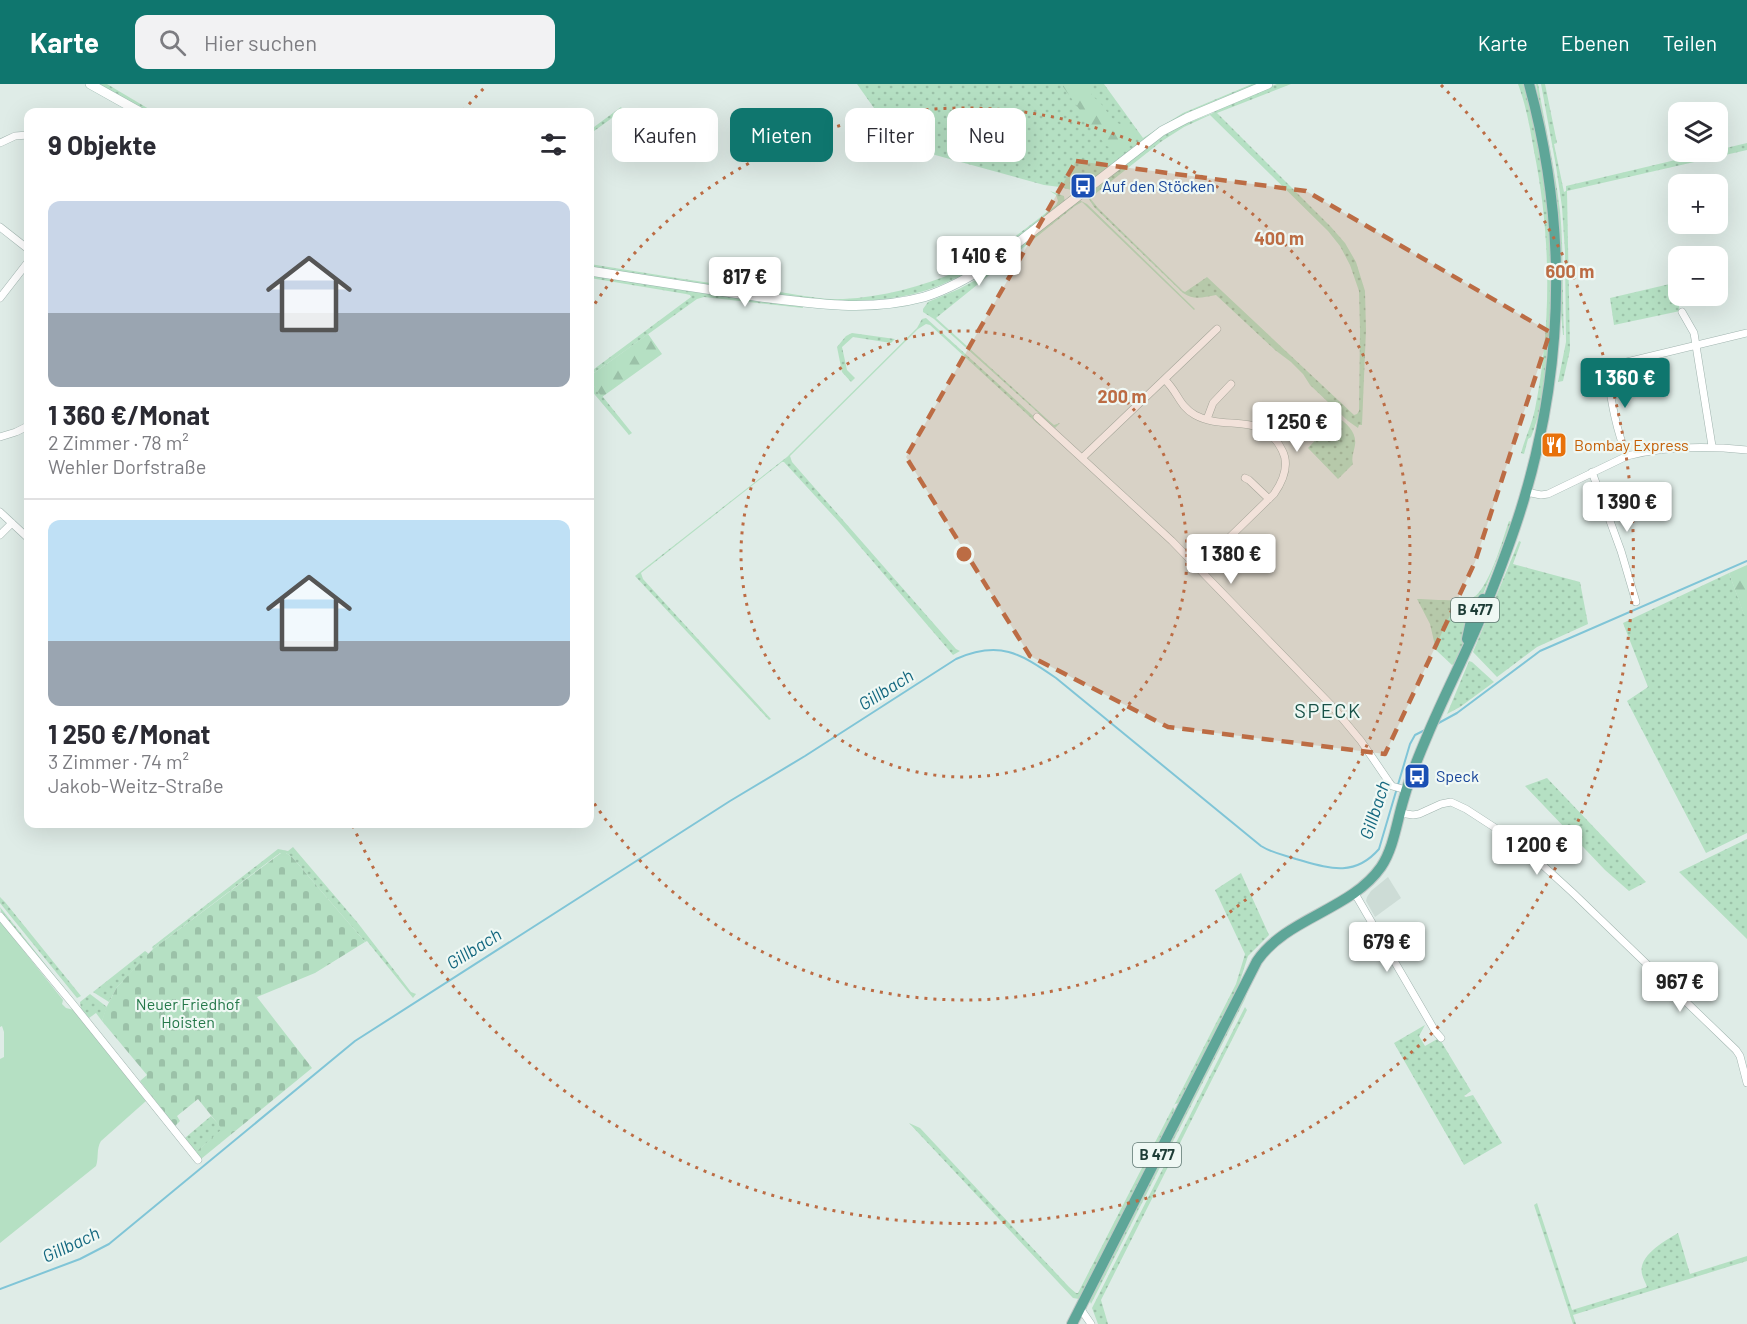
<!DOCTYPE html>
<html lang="de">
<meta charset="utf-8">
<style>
body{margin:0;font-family:Barlow,sans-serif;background:#f2f2f3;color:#2b2b33;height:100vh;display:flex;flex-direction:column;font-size:22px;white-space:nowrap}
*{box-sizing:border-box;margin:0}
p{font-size:20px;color:#7c7c81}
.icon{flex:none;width:33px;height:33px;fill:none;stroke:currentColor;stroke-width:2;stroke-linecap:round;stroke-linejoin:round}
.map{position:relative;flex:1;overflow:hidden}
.drawer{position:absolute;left:24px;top:24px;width:570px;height:720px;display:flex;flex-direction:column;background:#fff;border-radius:12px;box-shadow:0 6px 24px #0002}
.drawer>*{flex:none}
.hud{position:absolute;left:612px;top:24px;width:570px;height:54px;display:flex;gap:12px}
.tools{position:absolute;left:1668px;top:18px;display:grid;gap:12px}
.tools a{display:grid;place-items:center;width:60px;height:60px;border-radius:12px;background:#fff;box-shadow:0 6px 24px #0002;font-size:30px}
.price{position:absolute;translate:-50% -51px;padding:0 14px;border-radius:6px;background:#fff;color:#222;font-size:20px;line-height:39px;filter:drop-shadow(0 2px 3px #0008)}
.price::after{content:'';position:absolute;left:50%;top:36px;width:18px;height:14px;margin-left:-9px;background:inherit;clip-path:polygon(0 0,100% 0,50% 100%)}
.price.active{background:#0f766e;color:#fff}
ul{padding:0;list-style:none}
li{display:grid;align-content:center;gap:12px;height:318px;padding:0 24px}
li+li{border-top:2px solid #e1e1e2}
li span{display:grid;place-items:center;height:186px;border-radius:12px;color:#555}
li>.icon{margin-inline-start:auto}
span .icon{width:108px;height:108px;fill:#fffc;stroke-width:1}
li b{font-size:26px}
h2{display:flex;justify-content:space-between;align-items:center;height:72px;padding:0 24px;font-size:26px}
.chip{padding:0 21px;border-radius:12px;background:#fff;box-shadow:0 6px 24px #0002;font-size:21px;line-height:54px}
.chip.active{background:#0f766e;color:#fff}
header{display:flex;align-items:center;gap:36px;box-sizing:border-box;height:84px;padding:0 30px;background:#0f766e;color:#fff}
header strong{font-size:28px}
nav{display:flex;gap:33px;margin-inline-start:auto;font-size:21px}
.search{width:420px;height:54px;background:#f2f2f3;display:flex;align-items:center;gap:15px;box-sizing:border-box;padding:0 21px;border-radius:12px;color:#7c7c81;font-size:22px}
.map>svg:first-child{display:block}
</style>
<header>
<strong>Karte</strong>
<div class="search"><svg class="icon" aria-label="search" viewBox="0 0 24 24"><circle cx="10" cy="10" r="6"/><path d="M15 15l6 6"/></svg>Hier suchen</div>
<nav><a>Karte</a><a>Ebenen</a><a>Teilen</a></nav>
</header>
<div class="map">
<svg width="1747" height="1240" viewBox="0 0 1747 1240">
<defs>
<pattern id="green-dots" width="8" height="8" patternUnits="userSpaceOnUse" patternTransform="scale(1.5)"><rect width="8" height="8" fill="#b5e0c3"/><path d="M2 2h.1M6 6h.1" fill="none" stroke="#9bc1a8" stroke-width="1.8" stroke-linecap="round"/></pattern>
<pattern id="forest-firs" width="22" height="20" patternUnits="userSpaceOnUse" patternTransform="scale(1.5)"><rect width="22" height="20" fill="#b5e0c3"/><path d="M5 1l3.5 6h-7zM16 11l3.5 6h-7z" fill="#9bc1a8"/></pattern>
<pattern id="cemetery-stones" width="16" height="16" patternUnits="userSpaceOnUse" patternTransform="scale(1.5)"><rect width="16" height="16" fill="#b5e0c3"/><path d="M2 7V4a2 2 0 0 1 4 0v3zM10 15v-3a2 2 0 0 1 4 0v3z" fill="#9bc1a8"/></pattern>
</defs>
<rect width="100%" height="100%" fill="#dfece7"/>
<!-- built -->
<path fill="#cddcd6" d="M1388,793L1401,814L1375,833L1366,817L1367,813L1371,807Z"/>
<!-- green -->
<path fill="url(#green-dots)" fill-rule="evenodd" d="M98,0H107L154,28H149Z
M857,0H1104L1143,54L1183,29L1252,0H1259L1207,21L1079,106L1075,107L1060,103L1044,101L917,66L909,62L889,38L881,34Z
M1277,0H1291L1217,29L1331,143L1345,159L1356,178L1365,207L1366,246L1362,341H1359L1358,344L1348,337L1310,301L1303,290L1291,278L1275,266L1216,211C1203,213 1195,217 1183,209L1094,123L1087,112L1143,66L1175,44L1213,29L1216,25ZM1210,31L1328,147L1340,162L1350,181L1359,207L1360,246L1359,327L1357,330L1354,331L1207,193L1185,208L1183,207L1098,124L1090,114L1162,57L1184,43Z
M1518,0H1523C1550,89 1558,185 1547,277C1544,303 1541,329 1531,353L1528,355L1524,370L1521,369C1525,354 1532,340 1535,325C1552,240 1551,151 1534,67C1530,44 1526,21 1518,0Z
M1536,0H1538C1545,42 1555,84 1560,127C1564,168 1562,209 1564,251H1563C1558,208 1561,165 1557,122C1553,81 1542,41 1536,0Z
M1541,0H1545L1557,59L1554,60L1564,108L1566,107V102L1747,59V66L1567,107L1570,266L1563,297L1558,298L1566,258L1565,168L1562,123L1556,82Z
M621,23L623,26L590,50V46Z
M1050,107L1064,112L1065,119C1024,150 982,186 933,204C900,216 863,218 828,217L697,200L590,183V180C653,190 716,201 779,208C800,211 822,216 843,215C882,213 922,203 958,187C994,171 1025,145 1056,121L1058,117L1056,111Z
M1079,116L1087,120L1195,225L1194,226L1082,118L1075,122L936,234L1047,335L1054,341L1060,339L1055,344L934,235L923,228V225L928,218L959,205L983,192Z
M590,191L803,222V224L704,213L697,215L594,289L591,298L632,349L629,351L590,305V288L691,213L690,211L686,210L590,194Z
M1674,199L1680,227L1614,241L1610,214Z
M926,234L1042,340L1040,342L930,241L926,240L918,245L790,372L792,378L956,565L960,567L953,571L839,438L784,378H782L641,489L643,495L771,635L769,636L635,492L787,373L917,244L922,235Z
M852,249L895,255L891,259L853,253L842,263L847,286L855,294L851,298L842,288L837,263L846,252Z
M1337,333C1347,339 1357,349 1355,361C1354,368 1351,373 1353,380L1338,395L1308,364Z
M1509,437L1511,438C1494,485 1474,531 1456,579L1452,581L1436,566L1430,540L1417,515C1431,515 1457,518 1470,515C1488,510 1503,454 1509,437Z
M1519,457L1521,458L1513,480L1580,498L1588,540L1537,563L1497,593L1473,568Z
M1729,489L1744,530H1747V749L1706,769L1627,617L1648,603L1623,539Z
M1469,577L1472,578L1494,598L1460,623L1447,630Z
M1547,694L1646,798L1629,807L1605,786L1525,702Z
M1747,755V855L1679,788Z
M293,763L357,838L411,908L416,910L413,914L367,857L365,858L292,773L286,769H280L153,865L152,863L278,765L288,767Z
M1241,789L1269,851L1248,872L1239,900L1179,1019L1175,1020L1173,1023L1175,1027L1081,1213L1079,1215L1073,1214L909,1039L920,1044L1070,1204L1076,1209H1078L1236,900L1245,870L1215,806Z
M0,813L5,818L81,912L77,914L0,819Z
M0,823L73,915L70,913L2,832Z
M145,867L149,870L117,903L109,918L93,908Z
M1250,901L1245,915L1091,1220L1089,1215Z
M90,910L107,923L102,937L96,929L89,934L81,925L80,918Z
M1245,923L1247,926L1101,1216L1108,1240H1098L1092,1224Z
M1425,941L1419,952L1425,962L1439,954L1471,1007L1464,1012L1466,1013L1473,1011L1502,1059L1464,1081L1394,959Z
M211,1032L223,1045L196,1068L185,1054Z
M1537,1119L1572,1226L1647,1203C1646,1199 1643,1195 1642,1190C1638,1171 1665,1157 1678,1149L1690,1190L1747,1172V1177L1573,1231L1576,1240H1573L1534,1121Z"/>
<!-- forest -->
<path fill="url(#forest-firs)" d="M1061,0H1083L1090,4L1092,12C1109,23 1108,40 1131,44L1134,52L1121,66L1106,62Z
M648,250L662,270L602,313L591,298L594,289Z
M1747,481V530L1744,531L1729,489Z"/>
<!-- cemetery -->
<path fill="url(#cemetery-stones)" d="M281,769H286L292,773L365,858L315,889L257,913L312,984L201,1075L196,1068L222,1045L198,1015L177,1032L180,1037L175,1042L140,997L147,991L102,937L106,924L117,903L153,865Z"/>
<!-- pitch -->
<path fill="#b5e0c3" d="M0,837L63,916L62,920L66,924L74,926L146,1017L101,1057C96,1065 99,1074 96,1082L0,1159V975L4,973V948L2,942L0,943Z"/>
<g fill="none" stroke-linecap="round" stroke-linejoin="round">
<!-- stream -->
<path stroke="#80c5d7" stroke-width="2" d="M1435,641L1457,629L1540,567L1747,477
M0,1205L80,1175L109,1160L355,957L730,717L805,672L956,575C999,556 1020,569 1056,594L1261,762C1272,769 1284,771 1296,775C1328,784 1354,794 1379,765L1410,660L1415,651L1425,646"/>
<!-- minor casing -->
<g stroke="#a1b4af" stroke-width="8">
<path id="minor" d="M0,59L15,52L28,51
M0,143L28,165
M0,214L28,178
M1682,228L1694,249L1712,362
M1595,282L1606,283L1747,249
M1606,283C1611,314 1615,343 1627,372
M1165,296C1178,308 1179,322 1195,331C1226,348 1262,326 1282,366C1290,381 1283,397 1274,410L1198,484
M1037,333L1172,457L1331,621L1361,657L1389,698L1392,702L1406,706
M1207,335L1213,319L1231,300
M0,353L16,348L28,342
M1082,374L1217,245
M1592,388L1621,467L1636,518
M1245,394L1249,396L1269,415
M1526,408L1541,411L1548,410L1627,372C1666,362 1707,362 1747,366
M0,428L28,454
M0,451L12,439
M1400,729L1413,731L1419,730L1441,720L1451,718L1466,725L1503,749L1526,766L1572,808L1736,966L1740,972L1747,999
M1354,808L1435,947L1441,954
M0,832L72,919L198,1076
M1080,1224L1091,1240"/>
</g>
<!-- secondary casing -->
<g stroke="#9cb9b0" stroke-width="10">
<path id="secondary" d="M90,0L140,28
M590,187C647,196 704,205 761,213C818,220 868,228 924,213C947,206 969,193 989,181L1162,47L1187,34L1268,0"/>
</g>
<!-- primary casing -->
<g stroke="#c0c9c7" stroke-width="12">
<path id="primary" d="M1467,555L1472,532L1483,515
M1072,1240L1257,877C1286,834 1351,826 1381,783C1394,764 1397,736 1404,714C1410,692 1419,671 1428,650C1447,605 1470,562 1488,516C1501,483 1514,449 1524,415C1565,277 1567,139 1529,0"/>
</g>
<!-- minor -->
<use href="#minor" stroke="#fff" stroke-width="7"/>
<!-- secondary -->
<use href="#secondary" stroke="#fff" stroke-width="9"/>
<!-- primary -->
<use href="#primary" stroke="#5ea698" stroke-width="10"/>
</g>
<!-- marked area -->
<path fill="#bc6c44" fill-opacity="0.2" stroke="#bc6c44" stroke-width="4.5" stroke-dasharray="12 8" stroke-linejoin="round" d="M1076,77L1306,107L1550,248L1475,478L1385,670L1168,643L1030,572L906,373Z"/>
<!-- distance rings -->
<g fill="none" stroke="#bc6c44" stroke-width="3" stroke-dasharray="3 6">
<circle cx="964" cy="470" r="223"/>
<path d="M590 227A446 446 0 1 1 590 713"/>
<path d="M463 27A669 669 0 0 1 487 1M1441 1A669 669 0 1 1 353 742"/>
</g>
<!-- icons -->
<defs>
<g id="bus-square" transform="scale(1.35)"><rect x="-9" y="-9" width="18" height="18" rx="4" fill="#1a4fb4" stroke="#eff8f4"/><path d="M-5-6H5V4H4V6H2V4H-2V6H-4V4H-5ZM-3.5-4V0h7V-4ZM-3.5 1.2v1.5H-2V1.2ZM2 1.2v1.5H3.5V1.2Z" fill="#fff"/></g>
<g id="restaurant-square" transform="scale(1.35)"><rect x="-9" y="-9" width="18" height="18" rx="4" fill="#e8710a" stroke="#eff8f4"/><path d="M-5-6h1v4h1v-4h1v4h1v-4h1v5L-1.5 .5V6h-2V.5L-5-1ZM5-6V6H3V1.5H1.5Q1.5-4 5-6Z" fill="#fff"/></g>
</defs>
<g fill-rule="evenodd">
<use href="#bus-square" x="1083" y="102"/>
<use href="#restaurant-square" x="1554" y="361"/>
<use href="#bus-square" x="1417" y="692"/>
</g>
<g text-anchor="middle" stroke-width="4.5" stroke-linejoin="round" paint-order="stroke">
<!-- shield labels -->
<g fill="#eff8f4" stroke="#5d7570" stroke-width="1.5">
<rect x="1451" y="514" width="48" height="24" rx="4.5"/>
<rect x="1133" y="1059" width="48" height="24" rx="4.5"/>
</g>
<g font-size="15" font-weight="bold" fill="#1e3d37">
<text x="1475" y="531">B 477</text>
<text x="1157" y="1076">B 477</text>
</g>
<!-- transit labels -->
<g font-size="16" fill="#164399" stroke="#eff8f4" text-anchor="start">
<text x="1102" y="108">Auf den Stöcken</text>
<text x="1436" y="698">Speck</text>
</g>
<!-- food labels -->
<g font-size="16" fill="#c56008" stroke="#eff8f4" text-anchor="start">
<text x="1574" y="367">Bombay Express</text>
</g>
<!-- park labels -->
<g font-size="16" fill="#247849" stroke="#eff8f4">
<text x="188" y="926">Neuer Friedhof<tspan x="188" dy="18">Hoisten</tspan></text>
</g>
<!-- water labels -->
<g font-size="18" font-style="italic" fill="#13677f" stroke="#eff8f4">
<text transform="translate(886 606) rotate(-32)" y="6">Gillbach</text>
<text transform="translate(1375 726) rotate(-72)" y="6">Gillbach</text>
<text transform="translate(474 865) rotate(-32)" y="6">Gillbach</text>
<text transform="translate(71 1161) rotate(-25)" y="6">Gillbach</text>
</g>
<!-- quarter labels -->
<g font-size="20" letter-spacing="1.5" fill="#185147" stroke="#eff8f4">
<text x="1328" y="634">SPECK</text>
</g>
</g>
<circle cx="964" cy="470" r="9" fill="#bc6c44" stroke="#eff8f4" stroke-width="3"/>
<g font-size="18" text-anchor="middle" font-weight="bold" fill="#bc6c44" stroke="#eff8f4" stroke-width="4.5" stroke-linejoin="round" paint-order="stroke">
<text x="1279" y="161">400 m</text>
<text x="1570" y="194">600 m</text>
<text x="1122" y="319">200 m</text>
</g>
</svg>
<div class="tools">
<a><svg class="icon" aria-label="layers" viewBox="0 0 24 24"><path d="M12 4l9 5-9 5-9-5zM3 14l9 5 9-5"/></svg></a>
<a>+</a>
<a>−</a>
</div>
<b class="price" style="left:979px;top:203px">1 410 €</b>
<b class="price" style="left:745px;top:224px">817 €</b>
<b class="price active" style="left:1625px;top:325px">1 360 €</b>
<b class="price" style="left:1297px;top:369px">1 250 €</b>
<b class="price" style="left:1627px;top:449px">1 390 €</b>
<b class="price" style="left:1231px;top:501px">1 380 €</b>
<b class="price" style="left:1537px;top:792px">1 200 €</b>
<b class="price" style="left:1387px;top:889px">679 €</b>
<b class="price" style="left:1680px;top:929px">967 €</b>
<div class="hud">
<a class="chip">Kaufen</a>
<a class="chip active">Mieten</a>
<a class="chip">Filter</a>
<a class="chip">Neu</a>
</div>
<section class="drawer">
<h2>9 Objekte<svg class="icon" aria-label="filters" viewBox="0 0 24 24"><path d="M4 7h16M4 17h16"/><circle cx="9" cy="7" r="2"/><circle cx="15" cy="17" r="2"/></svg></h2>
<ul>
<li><span style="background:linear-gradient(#c9d6e8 60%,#9aa5b1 0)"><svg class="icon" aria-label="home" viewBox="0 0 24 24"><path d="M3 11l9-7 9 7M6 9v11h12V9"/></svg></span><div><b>1 360 €/Monat</b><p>2 Zimmer · 78 m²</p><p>Wehler Dorfstraße</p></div></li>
<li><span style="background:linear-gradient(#bfe0f5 65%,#9aa5b1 0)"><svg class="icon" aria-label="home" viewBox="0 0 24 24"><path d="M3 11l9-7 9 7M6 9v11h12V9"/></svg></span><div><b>1 250 €/Monat</b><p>3 Zimmer · 74 m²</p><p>Jakob-Weitz-Straße</p></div></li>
</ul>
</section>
</div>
